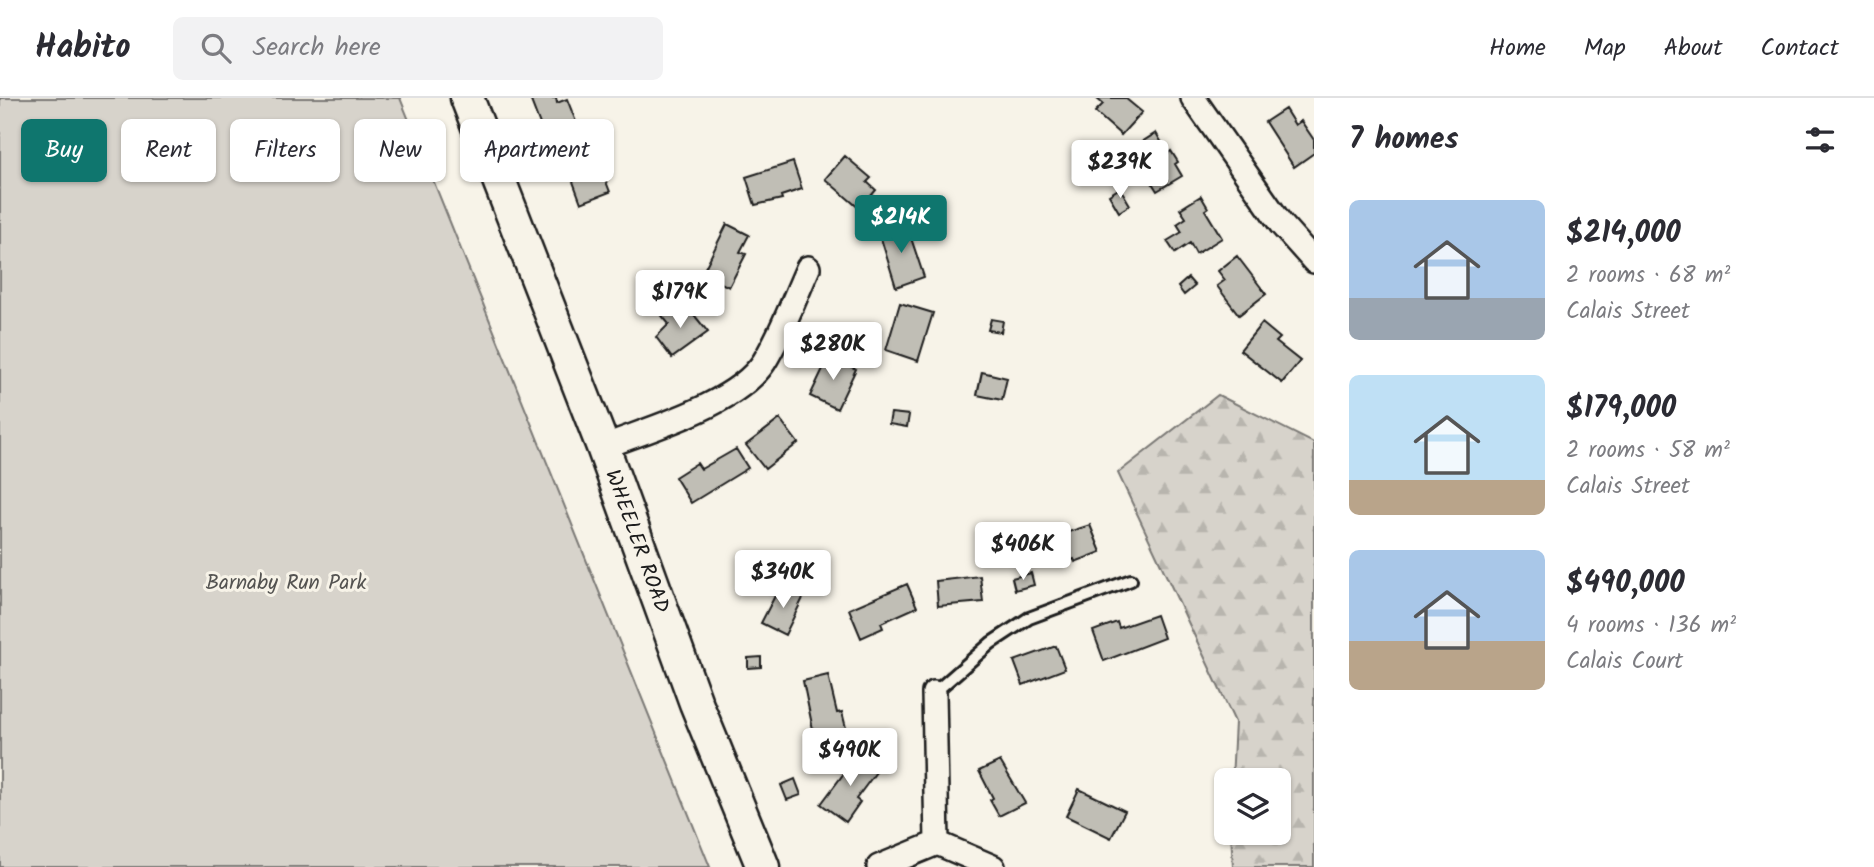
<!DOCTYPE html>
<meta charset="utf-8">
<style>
body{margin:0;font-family:Kalam,sans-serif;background:#f2f2f3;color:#2b2b33;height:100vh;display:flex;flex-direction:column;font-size:26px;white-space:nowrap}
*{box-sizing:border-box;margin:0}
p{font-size:23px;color:#7c7c81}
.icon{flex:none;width:38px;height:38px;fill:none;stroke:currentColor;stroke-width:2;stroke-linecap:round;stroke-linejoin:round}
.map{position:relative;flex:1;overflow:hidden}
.sheet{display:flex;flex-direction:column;background:#fff;width:560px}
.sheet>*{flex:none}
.banner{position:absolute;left:21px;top:21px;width:665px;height:63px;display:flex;gap:14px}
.buttons{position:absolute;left:1214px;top:670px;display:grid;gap:14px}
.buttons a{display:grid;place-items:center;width:77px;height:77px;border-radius:10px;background:#fff;box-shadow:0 2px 5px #0004;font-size:35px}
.price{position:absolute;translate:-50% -60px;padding:0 16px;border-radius:7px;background:#fff;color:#222;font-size:23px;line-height:46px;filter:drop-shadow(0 2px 4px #0008)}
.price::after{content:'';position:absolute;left:50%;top:42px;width:21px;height:16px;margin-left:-10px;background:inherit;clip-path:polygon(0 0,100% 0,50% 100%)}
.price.current{background:#0f766e;color:#fff}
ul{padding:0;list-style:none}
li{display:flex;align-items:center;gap:21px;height:175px;padding:0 35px}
li span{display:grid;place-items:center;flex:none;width:196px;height:140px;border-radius:10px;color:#555}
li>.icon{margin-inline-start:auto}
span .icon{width:84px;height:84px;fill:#fffc;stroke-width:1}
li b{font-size:30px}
h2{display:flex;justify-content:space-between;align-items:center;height:84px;padding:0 35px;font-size:30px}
.chip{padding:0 24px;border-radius:10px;background:#fff;box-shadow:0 2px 5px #0004;font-size:24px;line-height:63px}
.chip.current{background:#0f766e;color:#fff}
header{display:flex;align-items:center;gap:42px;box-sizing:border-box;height:98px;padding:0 35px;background:#fff;border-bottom:2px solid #e1e1e2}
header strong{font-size:33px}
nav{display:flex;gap:38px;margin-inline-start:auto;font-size:24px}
.search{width:490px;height:63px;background:#f2f2f3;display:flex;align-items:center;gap:18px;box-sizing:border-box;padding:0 24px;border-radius:10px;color:#7c7c81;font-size:26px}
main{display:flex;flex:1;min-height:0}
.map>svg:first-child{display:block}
</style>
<header>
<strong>Habito</strong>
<div class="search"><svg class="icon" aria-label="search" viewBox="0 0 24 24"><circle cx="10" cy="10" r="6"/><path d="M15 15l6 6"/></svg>Search here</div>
<nav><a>Home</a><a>Map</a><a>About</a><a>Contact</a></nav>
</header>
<main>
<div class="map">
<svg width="1314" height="769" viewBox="0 0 1314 769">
<defs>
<pattern id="forest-firs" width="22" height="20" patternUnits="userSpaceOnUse" patternTransform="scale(1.75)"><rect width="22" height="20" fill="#d7d3cb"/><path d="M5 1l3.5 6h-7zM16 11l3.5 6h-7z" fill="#b8b5ae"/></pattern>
</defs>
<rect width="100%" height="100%" fill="#f7f3e8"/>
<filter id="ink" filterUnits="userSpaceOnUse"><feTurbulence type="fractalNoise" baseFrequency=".0143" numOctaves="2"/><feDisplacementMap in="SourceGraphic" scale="14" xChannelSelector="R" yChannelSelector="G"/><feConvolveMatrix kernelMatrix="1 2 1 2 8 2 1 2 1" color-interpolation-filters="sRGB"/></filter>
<g filter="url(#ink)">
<!-- green -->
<path fill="#d7d3cb" stroke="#7a7874" stroke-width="2" d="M0,0H400L710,769H0Z"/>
<!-- forest -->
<path fill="url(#forest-firs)" stroke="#7a7874" stroke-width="2" d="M1218,297L1314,345V769H1233L1231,735H1279V682H1232L1235,624L1118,375Z"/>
<!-- building -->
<path fill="#c0beb5" stroke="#1c1c1c" stroke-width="2" d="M538,0H556L557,5L567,1L580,34L548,47L531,3Z
M1096,0H1125L1142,14L1121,37L1095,14L1103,6Z
M1285,11L1295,27L1301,23L1314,42V55L1294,69L1265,24Z
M1156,35L1168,55L1171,53L1178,64L1175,66L1182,78L1157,93L1131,51Z
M590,51L594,62L597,60L610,94L581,105L568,70L571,69L568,59Z
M845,58L871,80L867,84L876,92L860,111L825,81Z
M793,64L802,91L781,98L782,101L755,107L746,79Z
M1120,90L1130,107L1119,114L1109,97Z
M1201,98L1208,110L1205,112L1222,140L1196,156L1190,145L1175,155L1167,143L1182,134L1177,126L1186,120L1180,111Z
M906,125L924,179L896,189L879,134Z
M727,126L749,137L740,154L746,156L729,189L702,176Z
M1237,158L1266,196L1239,217L1217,188L1225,182L1218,173Z
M1188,180L1195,188L1184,197L1178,189Z
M682,202L708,234L672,260L656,239L669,226L662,218Z
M900,205L933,215L918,263L886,252Z
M991,221L1003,223L1001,234L988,232Z
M1262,225L1280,240L1276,244L1300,263L1282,285L1240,252Z
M829,258L856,271L837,311L810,298Z
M982,274L1007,280L1002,302L977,297Z
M891,315L909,317L907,329L889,326Z
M780,321L798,345L765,371L746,347Z
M736,351L748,370L691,405L675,379L697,365L701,371Z
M1090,427L1101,454L1075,464L1074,461L1059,467L1050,443L1060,439L1059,437Z
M1031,475L1034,487L1015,492L1012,480Z
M980,478L983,504L938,508L936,483Z
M781,486L804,498L785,537L761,525Z
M907,486L917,509L881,525L883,530L861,540L849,511Z
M1156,517L1164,540L1104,563L1093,533L1117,524L1119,530Z
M1056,548L1065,571L1023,587L1014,563Z
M761,559V569L748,570V560Z
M828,577L837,615L842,614L848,638L816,646L803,583Z
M859,655L879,670L856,701L860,704L846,724L821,706Z
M1000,663L1025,705L999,718L990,702L993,700L979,673Z
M795,681L801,697L787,702L781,687Z
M1079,691L1125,713L1111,740L1066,718Z"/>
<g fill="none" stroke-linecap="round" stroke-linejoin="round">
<!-- service casing -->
<g stroke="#1c1c1c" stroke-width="16">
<path id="service" d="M934,595L991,545L1029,520L1131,482"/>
</g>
<!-- minor casing -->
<g stroke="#1c1c1c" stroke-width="28">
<path id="minor" d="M1193,0L1281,126L1314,163
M603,349C651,330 736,307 764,264C782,235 794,201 808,170
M934,595L937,745
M879,769L937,745L993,769"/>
</g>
<!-- secondary casing -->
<g stroke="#1c1c1c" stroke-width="37">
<path id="secondary" d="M467,0L603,349L696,605L763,769"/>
</g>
<!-- service -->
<use href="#service" stroke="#f7f3e8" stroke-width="10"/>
<!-- minor -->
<use href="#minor" stroke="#f7f3e8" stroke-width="23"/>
<!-- secondary -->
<use href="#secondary" stroke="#f7f3e8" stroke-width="32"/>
</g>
</g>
<g text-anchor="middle" stroke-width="6" stroke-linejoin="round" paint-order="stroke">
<!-- street labels -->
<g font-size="21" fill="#1c1c1c" stroke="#f7f3e8">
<text transform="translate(638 443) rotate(70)" y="7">WHEELER ROAD</text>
</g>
<!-- park labels -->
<g font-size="21" fill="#545351" stroke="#f7f3e8">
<text x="286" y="491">Barnaby Run Park</text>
</g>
</g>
</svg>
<div class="buttons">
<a><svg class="icon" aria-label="layers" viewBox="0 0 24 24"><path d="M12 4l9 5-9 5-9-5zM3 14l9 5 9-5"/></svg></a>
</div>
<b class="price" style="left:1120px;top:102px">$239K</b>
<b class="price current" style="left:901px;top:157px">$214K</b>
<b class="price" style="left:680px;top:232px">$179K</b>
<b class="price" style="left:833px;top:284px">$280K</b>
<b class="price" style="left:1023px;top:484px">$406K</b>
<b class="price" style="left:783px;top:512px">$340K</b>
<b class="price" style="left:850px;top:690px">$490K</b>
<div class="banner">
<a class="chip current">Buy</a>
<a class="chip">Rent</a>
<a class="chip">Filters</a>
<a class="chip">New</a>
<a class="chip">Apartment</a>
</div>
</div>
<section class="sheet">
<h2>7 homes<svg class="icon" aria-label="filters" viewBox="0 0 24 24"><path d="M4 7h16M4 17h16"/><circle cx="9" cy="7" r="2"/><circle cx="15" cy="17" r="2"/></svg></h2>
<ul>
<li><span style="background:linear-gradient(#a9c7e8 70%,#9aa5b1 0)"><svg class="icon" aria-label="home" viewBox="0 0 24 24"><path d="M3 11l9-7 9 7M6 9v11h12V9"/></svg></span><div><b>$214,000</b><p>2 rooms · 68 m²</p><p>Calais Street</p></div></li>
<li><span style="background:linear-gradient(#bfe0f5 75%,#b9a48a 0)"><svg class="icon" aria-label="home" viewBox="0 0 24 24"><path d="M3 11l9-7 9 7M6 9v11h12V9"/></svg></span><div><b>$179,000</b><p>2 rooms · 58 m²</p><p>Calais Street</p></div></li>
<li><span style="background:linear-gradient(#a9c7e8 65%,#b9a48a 0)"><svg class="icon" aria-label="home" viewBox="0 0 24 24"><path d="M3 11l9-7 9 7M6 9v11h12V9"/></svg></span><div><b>$490,000</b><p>4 rooms · 136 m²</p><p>Calais Court</p></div></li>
</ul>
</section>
</main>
